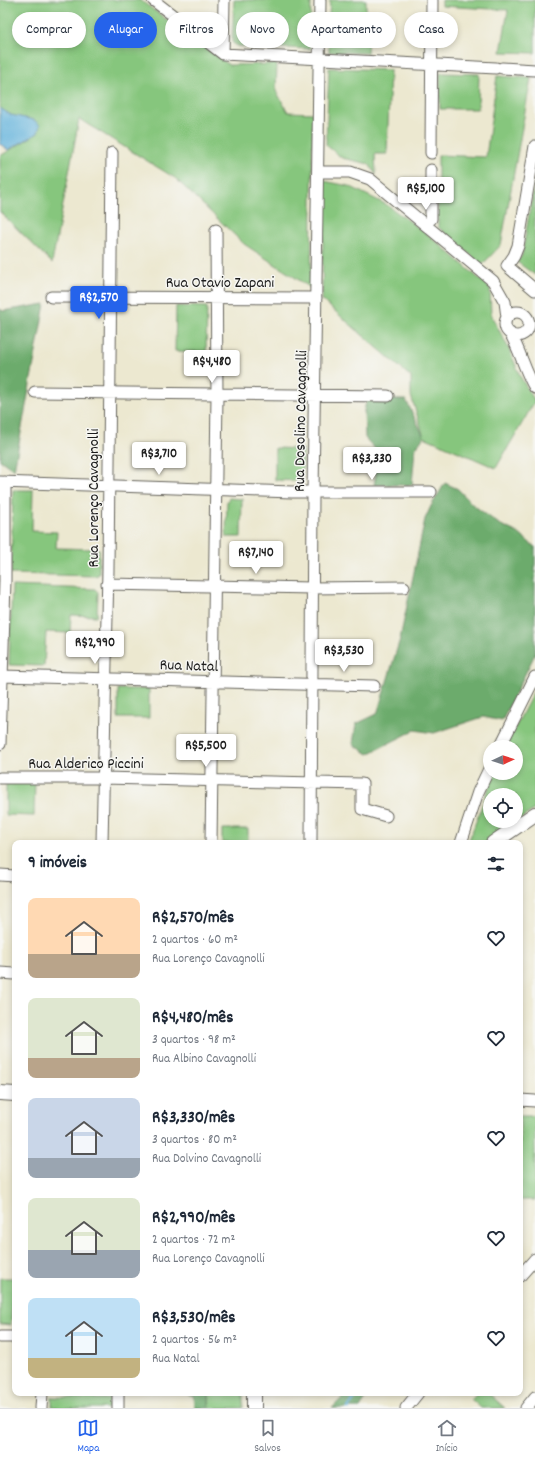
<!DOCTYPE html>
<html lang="pt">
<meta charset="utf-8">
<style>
body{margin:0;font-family:Dekko,sans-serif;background:#f6f6f7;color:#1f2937;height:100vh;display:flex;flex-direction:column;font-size:15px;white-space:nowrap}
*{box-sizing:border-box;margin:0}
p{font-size:13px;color:#747a83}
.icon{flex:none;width:22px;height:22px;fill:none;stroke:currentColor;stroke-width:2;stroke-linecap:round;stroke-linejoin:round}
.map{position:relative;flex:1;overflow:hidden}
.sheet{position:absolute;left:12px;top:840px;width:511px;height:556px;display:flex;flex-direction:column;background:#fff;border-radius:8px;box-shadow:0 2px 6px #0003}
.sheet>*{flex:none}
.guide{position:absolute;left:12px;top:12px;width:511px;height:36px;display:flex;gap:8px}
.needle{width:26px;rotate:86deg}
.tools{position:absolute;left:483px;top:740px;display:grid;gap:8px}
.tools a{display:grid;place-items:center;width:40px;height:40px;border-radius:50%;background:#fff;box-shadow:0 2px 6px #0003;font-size:20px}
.price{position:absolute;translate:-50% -34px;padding:0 9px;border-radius:4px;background:#fff;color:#222;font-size:13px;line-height:26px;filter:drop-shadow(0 1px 2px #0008)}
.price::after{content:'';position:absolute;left:50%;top:24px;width:12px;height:9px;margin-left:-6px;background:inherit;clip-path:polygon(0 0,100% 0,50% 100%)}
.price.on{background:#2563eb;color:#fff}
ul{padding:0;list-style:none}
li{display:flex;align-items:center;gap:12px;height:100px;padding:0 16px}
li span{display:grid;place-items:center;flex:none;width:112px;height:80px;border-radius:8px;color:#555}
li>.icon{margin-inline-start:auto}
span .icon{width:48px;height:48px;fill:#fffc;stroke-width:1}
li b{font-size:17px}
h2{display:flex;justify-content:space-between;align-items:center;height:48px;padding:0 16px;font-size:17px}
.chip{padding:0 14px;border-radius:18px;background:#fff;box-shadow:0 2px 6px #0003;font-size:14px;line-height:36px}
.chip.on{background:#2563eb;color:#fff}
.menu{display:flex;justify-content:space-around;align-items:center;height:56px;border-top:1px solid #e0e1e3;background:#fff;font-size:11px;color:#747a83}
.menu a{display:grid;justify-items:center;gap:2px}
.menu .on{color:#2563eb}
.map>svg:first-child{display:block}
</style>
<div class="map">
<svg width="535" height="1408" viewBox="0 0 535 1408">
<rect width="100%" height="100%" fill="#f6f6f2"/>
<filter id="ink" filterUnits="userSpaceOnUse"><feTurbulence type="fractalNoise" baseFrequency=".025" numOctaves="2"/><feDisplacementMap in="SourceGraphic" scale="8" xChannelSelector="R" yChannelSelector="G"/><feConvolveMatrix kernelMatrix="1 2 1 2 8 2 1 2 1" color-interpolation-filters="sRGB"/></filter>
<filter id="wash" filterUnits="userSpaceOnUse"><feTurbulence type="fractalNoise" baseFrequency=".012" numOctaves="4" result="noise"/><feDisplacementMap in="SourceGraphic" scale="16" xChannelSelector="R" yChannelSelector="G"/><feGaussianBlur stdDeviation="0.9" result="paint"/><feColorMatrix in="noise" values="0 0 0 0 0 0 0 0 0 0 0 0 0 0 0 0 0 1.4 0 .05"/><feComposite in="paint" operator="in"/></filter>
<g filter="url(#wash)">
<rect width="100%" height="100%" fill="#ece8d0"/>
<!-- green -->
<path fill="#86c67d" stroke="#51714c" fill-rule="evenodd" d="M0,0H140L229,65L277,64L276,91L288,112L313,113L311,288L244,244L175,178L79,119L52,263L0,212V156L38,133L34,120L11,115L0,108Z
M234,0H311L310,49L237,46L232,42Z
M330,0H366V16H329Z
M442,0H535V53L501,52L508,10L442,6Z
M329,35L368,36L367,53L329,52Z
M329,68L390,70L387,154H375L376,175L369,164L342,158L326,145Z
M440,73L479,74L478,109H440Z
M497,76L531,78L501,245L482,265L438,227V155L486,157Z
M535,180V275L517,262L522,255Z
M324,181L349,186L387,205L431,237L490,288L491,315L508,347L521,378L535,401L496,468L424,437L411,396V377L322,300Z
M176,306L207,307L206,352L175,351Z
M275,448L303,449L302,481L275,480Z
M13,490H33L32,531L57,532L56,548L99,549V574L96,576L11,574Z
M229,498L242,499L241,537H226L227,501Z
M12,586L95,589L98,592L97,616L71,615L70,633L46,632L44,666L9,665Z
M118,689H149V718H118Z
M535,689V809L485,843H468L494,773H516V747H505ZM490,795H516V821H490Z
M6,781H35L34,816L6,815Z
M222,829H248V843H222Z
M520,1116H535V1200H520Z
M0,1278H15V1300L12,1301L11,1325L0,1324Z
M209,1393H243V1408H209Z
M477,1393H488L505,1408H481L471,1399Z
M52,1397L110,1399L109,1408H52Z"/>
<!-- forest -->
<path fill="#6cab6c" stroke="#446444" d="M45,304L14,470L0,460V309L3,311Z
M367,399L406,400L424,437L415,449L412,485H374L378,460L376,450L365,438L364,410Z
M445,483L458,489L472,504L499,524L518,533L535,547V654L502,721L483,717L434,733L415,730L368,754L353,744L356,724L377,714L400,639L425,519L431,506Z
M186,1393H209V1408H195L194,1396H190Z
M336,1393H370L360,1408H332L343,1397Z"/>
<!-- water -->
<path fill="#62b2dc" stroke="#3f677c" d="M0,108L11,115L34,120L40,125L38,133L8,150L0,144Z"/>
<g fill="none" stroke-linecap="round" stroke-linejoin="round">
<!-- stream -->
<path stroke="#62b2dc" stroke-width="2.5" d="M348,1408L358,1393"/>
</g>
</g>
<g filter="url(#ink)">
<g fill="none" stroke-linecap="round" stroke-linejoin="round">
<!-- minor casing -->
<g stroke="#65635b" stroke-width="13">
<path id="minor" d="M153,0L223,54
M223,54L496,68
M223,54L224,0
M502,68L535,70
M535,146L518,246L514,256L507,266L535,290
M431,153L432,0
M319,172H350L370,179L493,281L505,302L507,317
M431,219V170
M51,297L316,298
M505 324a12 12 0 1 1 24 0a12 12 0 1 1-24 0Z
M510,333C521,352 524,370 535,388
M35,392L388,396
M0,482L292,492H431
M107,584L312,588L404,587
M2,676L374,686
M0,744L5,581V482
M500,747L535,677
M0,778H103L362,784V809L386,816
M102,843L108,570L112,153
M211,843L217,395L216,230
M311,843L313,493L320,0
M461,843L478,792L490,767
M0,875L15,876
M0,973L15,974
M520,1100L535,1101
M520,1276L535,1259
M0,1337H15
M41,1408L42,1393
M118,1408V1393
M406,1408L418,1393
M526,1408L535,1397"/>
</g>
<!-- major casing -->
<g stroke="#65635b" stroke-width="16">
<path id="major" d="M493,843L535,814
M0,1093L15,1094
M254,1393V1408"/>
</g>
<!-- minor -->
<use href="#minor" stroke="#fff" stroke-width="11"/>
<!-- major -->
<use href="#major" stroke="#fff" stroke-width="14"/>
</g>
</g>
<g text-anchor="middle" stroke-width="3" stroke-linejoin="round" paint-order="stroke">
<!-- street labels -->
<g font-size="16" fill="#1c1c1c" stroke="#f6f6f2">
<text x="220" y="287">Rua Otavio Zapani</text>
<text transform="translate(299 421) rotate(-89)" y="6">Rua Dosolino Cavagnolli</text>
<text transform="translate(92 498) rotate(-90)" y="6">Rua Lorenço Cavagnolli</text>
<text transform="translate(189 664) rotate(2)" y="6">Rua Natal</text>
<text x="86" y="768">Rua Alderico Piccini</text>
</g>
</g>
</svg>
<div class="tools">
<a><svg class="needle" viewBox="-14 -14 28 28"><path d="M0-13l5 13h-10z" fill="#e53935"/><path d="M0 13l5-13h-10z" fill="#747a83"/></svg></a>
<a><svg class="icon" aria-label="locate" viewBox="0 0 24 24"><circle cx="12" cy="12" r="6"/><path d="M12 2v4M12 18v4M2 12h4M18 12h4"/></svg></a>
</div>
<b class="price" style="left:426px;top:211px">R$5,100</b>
<b class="price on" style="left:99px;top:320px">R$2,570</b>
<b class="price" style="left:212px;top:384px">R$4,480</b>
<b class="price" style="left:159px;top:476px">R$3,710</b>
<b class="price" style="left:372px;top:481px">R$3,330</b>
<b class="price" style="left:256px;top:575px">R$7,140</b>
<b class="price" style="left:95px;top:665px">R$2,990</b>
<b class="price" style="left:344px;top:673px">R$3,530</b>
<b class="price" style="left:206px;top:768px">R$5,500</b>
<div class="guide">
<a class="chip">Comprar</a>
<a class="chip on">Alugar</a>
<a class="chip">Filtros</a>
<a class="chip">Novo</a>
<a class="chip">Apartamento</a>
<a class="chip">Casa</a>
</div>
<section class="sheet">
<h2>9 imóveis<svg class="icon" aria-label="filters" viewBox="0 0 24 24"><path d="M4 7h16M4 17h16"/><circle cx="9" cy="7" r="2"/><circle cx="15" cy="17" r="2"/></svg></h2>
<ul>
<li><span style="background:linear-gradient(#ffd9b3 70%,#b9a48a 0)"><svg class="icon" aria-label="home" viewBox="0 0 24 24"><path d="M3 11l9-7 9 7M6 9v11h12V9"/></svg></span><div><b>R$2,570/mês</b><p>2 quartos · 60 m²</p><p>Rua Lorenço Cavagnolli</p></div><svg class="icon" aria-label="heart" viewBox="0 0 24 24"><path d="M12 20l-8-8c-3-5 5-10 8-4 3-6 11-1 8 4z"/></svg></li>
<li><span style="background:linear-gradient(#dfe7d0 75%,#b9a48a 0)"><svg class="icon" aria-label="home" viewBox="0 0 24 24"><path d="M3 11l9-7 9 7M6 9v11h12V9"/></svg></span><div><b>R$4,480/mês</b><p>3 quartos · 98 m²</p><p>Rua Albino Cavagnolli</p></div><svg class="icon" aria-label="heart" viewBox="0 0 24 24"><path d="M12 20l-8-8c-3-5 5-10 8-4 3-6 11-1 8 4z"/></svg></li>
<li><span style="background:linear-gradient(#c9d6e8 75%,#9aa5b1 0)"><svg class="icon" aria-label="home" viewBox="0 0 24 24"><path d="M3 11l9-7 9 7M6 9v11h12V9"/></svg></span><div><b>R$3,330/mês</b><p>3 quartos · 80 m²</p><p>Rua Dolvino Cavagnolli</p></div><svg class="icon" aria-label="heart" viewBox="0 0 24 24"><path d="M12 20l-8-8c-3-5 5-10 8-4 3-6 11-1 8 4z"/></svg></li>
<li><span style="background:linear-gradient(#dfe7d0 65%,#9aa5b1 0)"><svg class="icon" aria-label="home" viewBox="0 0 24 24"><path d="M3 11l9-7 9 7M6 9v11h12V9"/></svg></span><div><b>R$2,990/mês</b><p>2 quartos · 72 m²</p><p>Rua Lorenço Cavagnolli</p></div><svg class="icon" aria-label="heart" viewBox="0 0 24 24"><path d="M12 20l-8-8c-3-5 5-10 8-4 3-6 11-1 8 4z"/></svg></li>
<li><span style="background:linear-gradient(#bfe0f5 75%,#c2b280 0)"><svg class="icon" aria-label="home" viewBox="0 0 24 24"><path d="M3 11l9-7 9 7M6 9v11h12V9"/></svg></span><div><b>R$3,530/mês</b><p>2 quartos · 56 m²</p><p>Rua Natal</p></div><svg class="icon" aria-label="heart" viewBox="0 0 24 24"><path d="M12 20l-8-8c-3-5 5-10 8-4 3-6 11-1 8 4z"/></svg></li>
</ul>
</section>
</div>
<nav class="menu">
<a class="on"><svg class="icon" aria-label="map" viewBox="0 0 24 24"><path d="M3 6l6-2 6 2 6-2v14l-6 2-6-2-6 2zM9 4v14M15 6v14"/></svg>Mapa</a>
<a><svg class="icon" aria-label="saved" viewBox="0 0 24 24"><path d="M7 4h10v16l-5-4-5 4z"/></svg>Salvos</a>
<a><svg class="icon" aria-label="home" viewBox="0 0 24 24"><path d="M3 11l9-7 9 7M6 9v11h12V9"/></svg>Início</a>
</nav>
